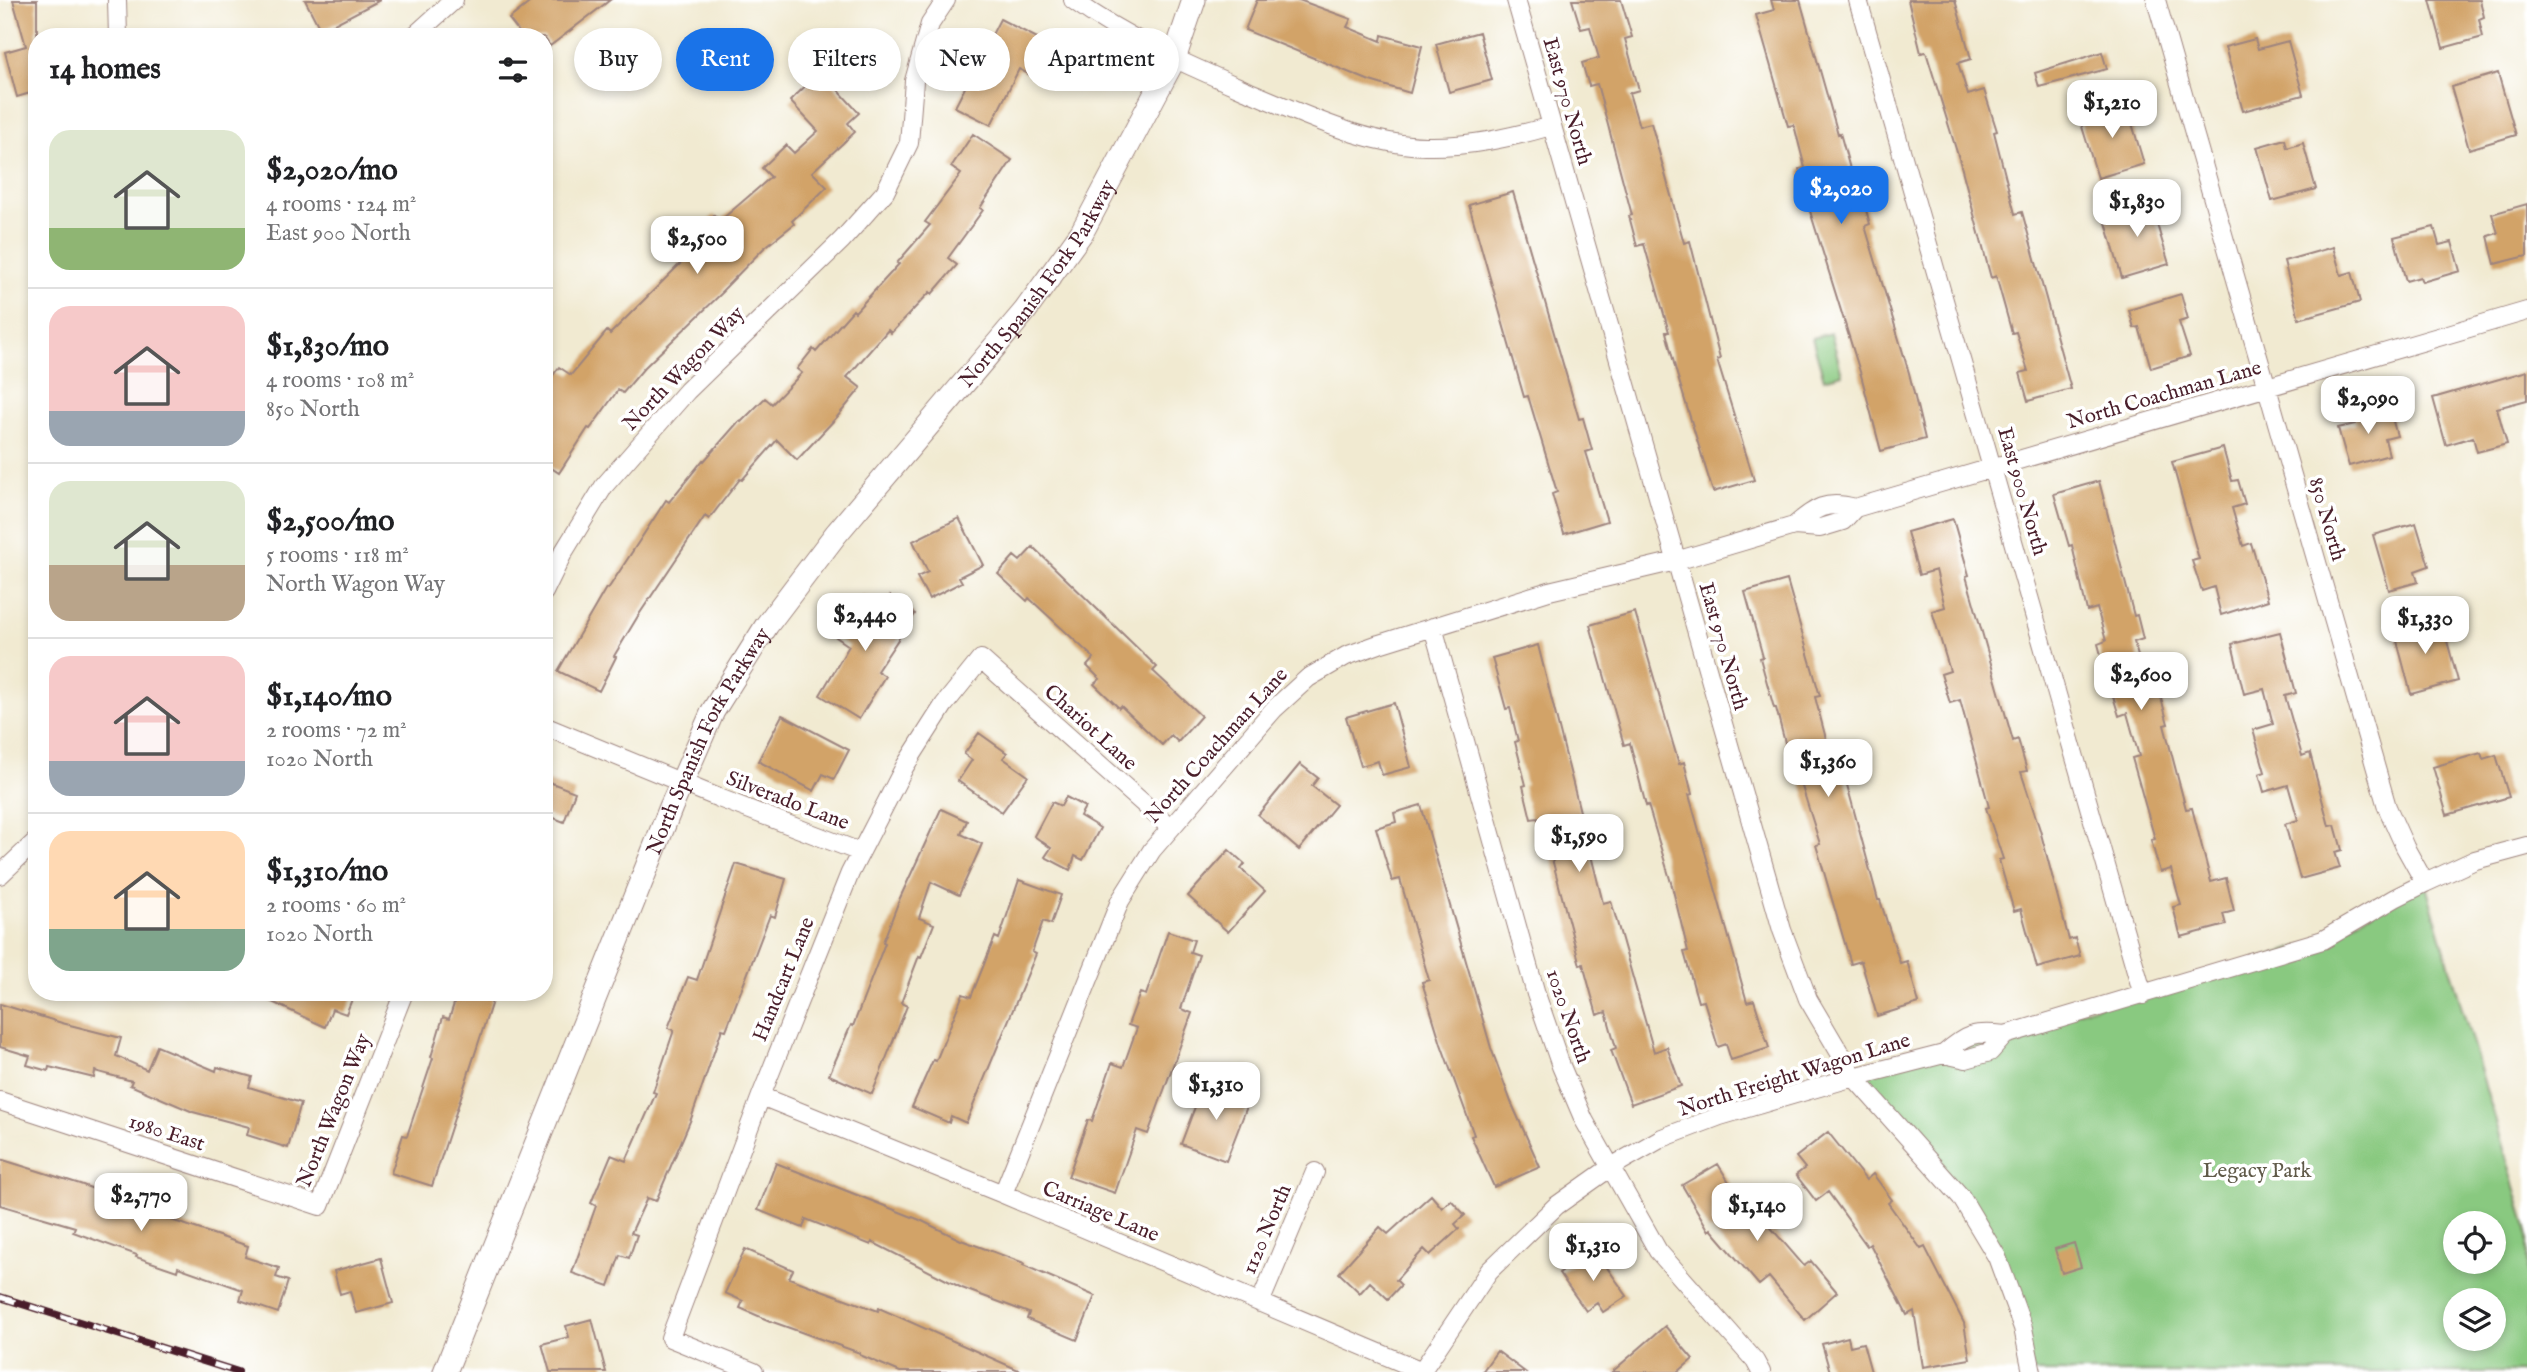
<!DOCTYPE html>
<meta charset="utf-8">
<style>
body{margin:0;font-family:"IM FELL English",serif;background:#f2f2f2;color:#202124;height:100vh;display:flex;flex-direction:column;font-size:26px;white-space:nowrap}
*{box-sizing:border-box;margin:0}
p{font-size:23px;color:#757577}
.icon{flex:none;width:38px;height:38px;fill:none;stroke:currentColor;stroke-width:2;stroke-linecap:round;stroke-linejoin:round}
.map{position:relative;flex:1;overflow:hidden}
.side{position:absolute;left:28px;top:28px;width:525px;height:973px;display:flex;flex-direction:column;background:#fff;border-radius:28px;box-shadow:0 4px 10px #0003}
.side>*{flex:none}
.hud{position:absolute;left:574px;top:28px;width:665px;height:63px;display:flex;gap:14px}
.tools{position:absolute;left:2443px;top:1211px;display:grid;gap:14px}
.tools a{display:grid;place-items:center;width:63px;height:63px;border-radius:50%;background:#fff;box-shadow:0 4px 10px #0003;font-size:35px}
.price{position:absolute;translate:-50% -60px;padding:0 16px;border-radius:14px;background:#fff;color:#222;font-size:23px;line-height:46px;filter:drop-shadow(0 2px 4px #0008)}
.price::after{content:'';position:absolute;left:50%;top:42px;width:21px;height:16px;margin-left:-10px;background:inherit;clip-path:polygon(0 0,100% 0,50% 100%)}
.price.on{background:#1a73e8;color:#fff}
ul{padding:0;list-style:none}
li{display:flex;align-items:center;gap:21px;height:175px;padding:0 21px}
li+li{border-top:2px solid #e0e0e0}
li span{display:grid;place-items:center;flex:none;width:196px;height:140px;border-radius:21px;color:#555}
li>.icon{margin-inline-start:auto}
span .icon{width:84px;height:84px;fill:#fffc;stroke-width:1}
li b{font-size:30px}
h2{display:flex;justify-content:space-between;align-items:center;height:84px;padding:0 21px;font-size:30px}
.chip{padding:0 24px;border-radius:32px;background:#fff;box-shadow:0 4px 10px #0003;font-size:24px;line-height:63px}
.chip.on{background:#1a73e8;color:#fff}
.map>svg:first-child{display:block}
</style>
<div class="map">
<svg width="2527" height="1372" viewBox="0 0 2527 1372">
<rect width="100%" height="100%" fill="#fff"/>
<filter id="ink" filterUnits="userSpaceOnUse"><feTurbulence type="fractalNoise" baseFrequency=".0143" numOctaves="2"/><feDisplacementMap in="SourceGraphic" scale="14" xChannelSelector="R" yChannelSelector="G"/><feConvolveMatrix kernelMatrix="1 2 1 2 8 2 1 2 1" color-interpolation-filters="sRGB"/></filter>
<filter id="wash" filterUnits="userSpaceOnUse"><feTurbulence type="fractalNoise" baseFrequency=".00686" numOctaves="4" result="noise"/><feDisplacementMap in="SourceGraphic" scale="28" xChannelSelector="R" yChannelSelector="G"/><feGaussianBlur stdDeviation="1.57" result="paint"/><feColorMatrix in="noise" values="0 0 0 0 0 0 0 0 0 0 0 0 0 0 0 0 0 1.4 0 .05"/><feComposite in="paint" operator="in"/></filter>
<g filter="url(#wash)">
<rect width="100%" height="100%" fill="#f1ead1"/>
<!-- green -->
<path fill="#89c980" stroke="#6a7456" stroke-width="2" fill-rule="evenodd" d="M1831,333L1842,374L1824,379L1812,338Z
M2425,883L2527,1227V1372H2032L2023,1328L1961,1197L1854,1077L2323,940ZM2455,1223H2494V1262H2455ZM2455,1300H2494V1339H2455Z"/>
<g id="blocks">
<!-- building -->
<path fill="#d2a367" d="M13,0H37V91L17,97L5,52L26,46Z
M305,0H380L321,31Z
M533,0H610L550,46L544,37H523L509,19Z
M1257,0H1299L1351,19L1347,27L1381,41L1382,35L1422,46L1410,93L1370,81L1245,30Z
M1572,0H1621L1632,37L1625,39L1639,90L1629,93L1639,126L1651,123L1684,243L1690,241L1720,359L1717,360L1754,480L1713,492L1676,371L1666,332H1669L1644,244L1637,246L1629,216L1632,215L1597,84L1589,86L1582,63L1599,58L1590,27L1581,29Z
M1771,0H1800L1838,134L1840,133L1857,194L1861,193L1870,224L1865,226L1909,373L1925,439L1881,451L1861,375L1805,195L1799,169L1805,168L1794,125L1788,126L1756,15L1774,10Z
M1908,0H1955L1971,59L1958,63L1968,95L1984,90L1997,131L1994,132L2015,214L2022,212L2071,389L2028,401L2020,373L2028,371L2016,332L2012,333L1996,276L1991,278L1960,162L1926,52L1921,53Z
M2430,0H2480L2484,17L2479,19L2483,37L2443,48Z
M1000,19L1051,45L1034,77L1019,69L991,125L955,107Z
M1479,32L1492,80L1449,92L1436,44Z
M2255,39L2258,49L2288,41L2303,95L2243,111L2225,47Z
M2102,52L2107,69L2039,87L2035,73Z
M821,71L859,113L848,123L855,132L812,172L827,187L792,221L794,224L764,248L722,291L723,292L644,368L623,393L618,390L590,429L588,428L559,473L544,463V388L559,367L571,375L607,331L610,334L699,245L692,238L714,215L720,221L771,177L762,168L786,145L794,153L818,131L790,101Z
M2498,73L2516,135L2469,149L2451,87Z
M2126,103L2144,164L2098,178L2079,117Z
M973,134L1012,160L980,208L983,210L948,258L957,265L932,294L930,292L891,333L888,330L847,377L861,388L837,417L797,460L777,440L742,480L740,479L709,519L705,516L638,616L614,656L616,657L599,691L558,671L606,588L608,589L666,500L669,502L703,460L704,461L739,421L741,422L765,398L772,404L802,373L797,369L813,349L816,352L853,310L855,312L899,264L897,263L930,225L925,222L961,174L951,167Z
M2285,139L2287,148L2303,143L2316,189L2272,201L2257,147Z
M1513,192L1579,419L1583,418L1592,450L1586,452L1607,521L1564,534L1552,494L1557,492L1528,396L1524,397L1469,205Z
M2149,198L2169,264L2122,278L2105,219L2124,214L2122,206Z
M2527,204V256L2495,264L2488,236L2498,233L2492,214Z
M2434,227L2439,245L2452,242L2460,271L2422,282L2420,277L2406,281L2394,237Z
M2333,247L2341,275L2352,272L2360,302L2299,319L2284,261Z
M2181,294L2188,319L2179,322L2190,356L2151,368L2139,327L2134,328L2129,310Z
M2527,371V400L2497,408L2507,444L2477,452L2473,437L2446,445L2433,398Z
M2389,407L2397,436L2385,439L2389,455L2349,466L2338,428L2355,424L2353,417Z
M2223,448L2232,481L2238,480L2245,504L2232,508L2243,546L2251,543L2268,600L2221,615L2214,587L2202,591L2192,561L2199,559L2172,462Z
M2099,481L2134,616L2137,615L2143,639L2134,642L2141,667L2150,665L2154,680L2156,679L2168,724L2164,725L2186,809L2192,808L2211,882L2226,878L2234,911L2223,914L2226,925L2181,937L2173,907L2181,905L2171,869L2160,872L2151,840L2155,839L2132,758L2139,756L2127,713L2119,716L2106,673L2098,644L2106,641L2097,608L2087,611L2072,545L2069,546L2054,494Z
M959,518L983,565L959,577L962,582L929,599L917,577L928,572L913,541Z
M1953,519L1969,575L1966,576L2013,741L2018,739L2027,771L2021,772L2040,830L2069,940L2075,938L2080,956L2037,968L2021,909L2014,911L1999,860L2003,859L1986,808L1989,807L1960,700L1950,703L1941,674L1950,671L1932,611L1945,607L1936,570L1919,575L1907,532Z
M2416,523L2429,566L2415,571L2418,582L2389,590L2373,535Z
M1033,547L1157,667L1153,671L1201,716L1178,742L1171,735L1162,745L1121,706L1119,708L1094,684L1100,679L1087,666L1094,658L1029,598L1027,601L998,574L1014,556L1020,561Z
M1787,580L1820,696L1815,697L1835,773L1843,770L1878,900H1880L1900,963L1907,961L1919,1003L1877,1016L1861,961L1851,964L1816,845L1820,844L1794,761L1790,762L1776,708H1774L1760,658L1763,657L1745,592Z
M864,596L882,608L890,596L915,614L877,671L885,676L859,719L820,695L849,646L836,637Z
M1635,612L1673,744L1679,764L1684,762L1692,794L1689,795L1747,1002L1754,1000L1769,1048L1731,1060L1726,1044L1718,1047L1704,1001L1698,1002L1684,952L1688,951L1672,886L1648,805L1646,806L1630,743L1624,745L1590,625Z
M2422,619L2424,628L2442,623L2458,681L2411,694L2393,626Z
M2280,632L2296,693L2285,696L2302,756L2310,753L2329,826L2335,825L2342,850L2335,852L2340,868L2300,879L2285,824L2298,820L2288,785L2264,792L2259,774L2265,772L2253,730L2273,724L2264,689L2244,694L2232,644Z
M1538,645L1603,903L1611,901L1654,1052L1667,1047L1681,1086L1631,1104L1611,1050L1616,1048L1606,1012L1597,1015L1583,964L1580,965L1546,836L1543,837L1538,818L1531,819L1523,786L1526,785L1515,742L1518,741L1510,708L1506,709L1492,658Z
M1394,703L1411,767L1382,775L1378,761L1361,766L1346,717Z
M782,715L849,750L834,779L823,774L814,791L758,761Z
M979,733L1007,753L1003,758L1028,776L1002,812L958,781L972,760L964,754Z
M2481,753L2483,759L2496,755L2509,797L2447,815L2433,767Z
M1300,764L1318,778L1312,786L1336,805L1299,850L1258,815Z
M544,780L575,792L564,822L544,814Z
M1066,797L1085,807L1080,816L1100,828L1083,860L1075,856L1070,870L1045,857L1051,848L1034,836L1052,802L1061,806Z
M1421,805L1491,1048L1511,1102L1540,1167L1494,1187L1471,1136L1474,1135L1441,1044L1422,982L1429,980L1400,879L1392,881L1376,828L1396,822L1394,813Z
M941,809L967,821L961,834L982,844L959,895L931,882L919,918L934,924L921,957L919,956L901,1003L907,1006L872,1094L829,1075L851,1025L853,1026L885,943L883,942L900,898Z
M1229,850L1245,864L1241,869L1265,891L1228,932L1188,896Z
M736,864L786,879L775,917L770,915L726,1030L722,1029L691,1119L656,1201L647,1198L631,1233L637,1235L629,1258L620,1255L609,1286L572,1273L596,1206L591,1203L611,1155L626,1161L656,1093L653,1092L674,1030L668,1028L688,977L697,980Z
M1019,880L1061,895L1051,924L1043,921L1032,952L1036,954L966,1123L951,1116L949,1123L912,1107L933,1060L936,1061L963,994L971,997L995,937L999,939Z
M1168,931L1194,940L1190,952L1199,955L1181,1009L1192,1013L1148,1134L1137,1130L1115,1193L1068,1177L1088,1120L1092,1121L1112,1063L1123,1067L1137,1028L1128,1025L1140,993L1146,995Z
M251,992H355L346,1014L332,1009L325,1027Z
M458,992H495L432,1186L391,1173L403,1135L407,1136L433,1058L431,1057L443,1017L449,1019Z
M0,1004L62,1023L121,1038L116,1056L147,1070L157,1046L216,1071L217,1067L252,1077L249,1087L301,1103L288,1148L247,1135L249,1127L193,1112L130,1085L132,1081L95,1071L94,1078L49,1067L48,1071L27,1065L30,1056L0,1047Z
M1219,1083L1251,1096L1226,1161L1181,1144L1201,1091L1214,1096Z
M1828,1132L1866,1180L1873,1174L1892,1200L1888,1203L1921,1249L1925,1247L1964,1323L1970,1359L1923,1367L1914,1311L1907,1315L1870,1244L1867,1246L1828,1192L1816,1201L1796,1175L1805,1168L1796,1157Z
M0,1159L80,1184L137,1205L136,1208L248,1246L245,1257L279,1268L276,1277L288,1281L278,1313L240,1300L243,1290L178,1267L177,1271L136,1257L137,1255L73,1232L75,1227L0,1205Z
M776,1163L920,1220L961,1240L1024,1263L1023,1265L1095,1296L1077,1340L1027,1319L1029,1313L962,1288L872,1242L871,1245L806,1219L803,1228L758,1210Z
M1718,1164L1753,1222L1760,1215L1804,1266L1811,1261L1837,1292L1805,1320L1769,1277L1759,1285L1711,1229L1709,1231L1682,1185Z
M1431,1195L1442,1208L1451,1200L1465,1215L1455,1224L1459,1229L1430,1255L1424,1249L1396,1280L1401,1285L1388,1299L1370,1282L1360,1293L1339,1273L1380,1227L1388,1234Z
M2074,1243L2081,1267L2062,1273L2055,1249Z
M745,1249L793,1270L789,1278L878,1311L879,1308L1023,1372H900L860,1355V1353L770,1321L740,1308L743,1301L725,1293Z
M1594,1249L1627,1296L1603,1312L1597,1303L1586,1311L1559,1273Z
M381,1258L393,1303L356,1313L350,1291L340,1294L334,1271Z
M592,1319L606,1372H550L542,1344L569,1337L566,1326Z
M1665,1326L1693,1359L1678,1372H1612Z
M1848,1337L1850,1346L1863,1343L1871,1372H1830L1822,1344Z
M1497,1351L1525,1372H1482Z"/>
</g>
</g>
<g filter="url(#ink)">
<use href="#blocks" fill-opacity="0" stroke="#9e847e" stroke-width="2"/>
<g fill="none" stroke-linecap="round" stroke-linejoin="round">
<!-- minor casing -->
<g stroke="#9e847e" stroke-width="20">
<path id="minor" d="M117,0L118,37
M1073,0C1128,40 1190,66 1252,93C1307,116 1365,144 1425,146C1468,147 1509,138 1551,126
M1516,0L1782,930L1808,999L1854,1077L1961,1197L1997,1257L2023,1328L2032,1372
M1858,0L2143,995
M2156,0L2387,807L2405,847L2425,883
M413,37L454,0
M1794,526C1815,508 1826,500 1855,508
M544,592L563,553L604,486L687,391L842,240L885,192L909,143L914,81L930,24L946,0
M1433,627L1536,994L1561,1066L1584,1120L1658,1251L1755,1361L1761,1372
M544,726L719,798L860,852
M0,875L37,840
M1944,1054C1966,1034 1975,1031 2005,1035L2323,940L2395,898L2425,883L2475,860L2527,846
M761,1096L1003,1194L1422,1371
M0,1101L320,1206L404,992
M1003,1194L1120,901L1152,850L1274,709L1308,678L1346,656L1379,644L1549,591L1676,561L1794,526L1820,528L1843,521L1855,508L2527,311
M1260,1303L1315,1172
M754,1372L670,1338L761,1096L850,873L905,766L944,705L981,659L1171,828
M1421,1372L1489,1271L1556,1206L1611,1167L1662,1138L1720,1116L1854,1077L1944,1054L1966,1059L1990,1052L2005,1035"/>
</g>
<!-- tertiary casing -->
<g stroke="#9e847e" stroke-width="25">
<g id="tertiary">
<path id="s1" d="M445,1372L671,807L713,711L767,625L836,534L1025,311L1082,232L1174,59L1194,0"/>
</g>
</g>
<!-- minor -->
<use href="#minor" stroke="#fff" stroke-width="18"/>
<!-- tertiary -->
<use href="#tertiary" stroke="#fff" stroke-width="23"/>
<!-- rail casing -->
<g stroke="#4a1f2b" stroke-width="8">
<path id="rail" d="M0,1297L238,1372"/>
</g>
<!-- rail -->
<use href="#rail" stroke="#fff" stroke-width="5" stroke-dasharray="16" stroke-linecap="butt"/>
</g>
</g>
<g text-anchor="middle" stroke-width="7" stroke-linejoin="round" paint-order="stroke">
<!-- street labels -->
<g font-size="21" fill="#4a1f2b" stroke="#fff">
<text transform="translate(1568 101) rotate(74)" y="7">East 970 North</text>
<text dy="7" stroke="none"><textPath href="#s1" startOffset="1251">North Spanish Fork Parkway</textPath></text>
<text transform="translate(683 368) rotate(-46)" y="7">North Wagon Way</text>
<text transform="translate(2164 394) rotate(-16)" y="7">North Coachman Lane</text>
<text transform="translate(2023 491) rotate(74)" y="7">East 900 North</text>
<text transform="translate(2328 519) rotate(74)" y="7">850 North</text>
<text transform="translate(1724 646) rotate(74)" y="7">East 970 North</text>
<text transform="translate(1091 727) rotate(42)" y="7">Chariot Lane</text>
<text dy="7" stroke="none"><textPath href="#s1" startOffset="684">North Spanish Fork Parkway</textPath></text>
<text transform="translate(1216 745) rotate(-48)" y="7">North Coachman Lane</text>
<text transform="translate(788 800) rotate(21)" y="7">Silverado Lane</text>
<text transform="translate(783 979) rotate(-68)" y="7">Handcart Lane</text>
<text transform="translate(1569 1016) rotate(71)" y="7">1020 North</text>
<text transform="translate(1794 1074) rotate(-17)" y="7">North Freight Wagon Lane</text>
<text transform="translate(333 1110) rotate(-68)" y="7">North Wagon Way</text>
<text transform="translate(167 1132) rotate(18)" y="7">1980 East</text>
<text transform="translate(1101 1211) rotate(23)" y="7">Carriage Lane</text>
<text transform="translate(1266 1229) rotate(-67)" y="7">1120 North</text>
</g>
<!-- park labels -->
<g font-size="21" fill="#605a49" stroke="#fff">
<text x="2257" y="1177">Legacy Park</text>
</g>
</g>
</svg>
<div class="tools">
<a><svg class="icon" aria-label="locate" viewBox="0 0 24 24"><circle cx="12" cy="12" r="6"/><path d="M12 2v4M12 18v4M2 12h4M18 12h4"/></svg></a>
<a><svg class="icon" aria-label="layers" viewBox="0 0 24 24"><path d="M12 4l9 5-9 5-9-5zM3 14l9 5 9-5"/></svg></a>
</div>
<b class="price" style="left:2112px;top:140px">$1,210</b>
<b class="price on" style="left:1841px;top:226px">$2,020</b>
<b class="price" style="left:2137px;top:239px">$1,830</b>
<b class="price" style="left:697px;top:276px">$2,500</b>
<b class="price" style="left:2368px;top:436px">$2,090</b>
<b class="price" style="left:865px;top:653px">$2,440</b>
<b class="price" style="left:2425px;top:656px">$1,330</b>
<b class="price" style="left:2141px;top:712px">$2,600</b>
<b class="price" style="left:1828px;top:799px">$1,360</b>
<b class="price" style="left:1579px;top:874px">$1,590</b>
<b class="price" style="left:1216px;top:1122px">$1,310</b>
<b class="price" style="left:141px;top:1233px">$2,770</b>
<b class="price" style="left:1757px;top:1243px">$1,140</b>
<b class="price" style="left:1593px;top:1283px">$1,310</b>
<div class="hud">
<a class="chip">Buy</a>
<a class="chip on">Rent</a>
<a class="chip">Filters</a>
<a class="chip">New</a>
<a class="chip">Apartment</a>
</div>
<section class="side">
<h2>14 homes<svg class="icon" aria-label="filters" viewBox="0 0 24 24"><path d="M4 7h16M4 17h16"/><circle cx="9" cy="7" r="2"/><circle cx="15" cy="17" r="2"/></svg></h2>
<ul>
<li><span style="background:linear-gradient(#dfe7d0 70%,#8fb573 0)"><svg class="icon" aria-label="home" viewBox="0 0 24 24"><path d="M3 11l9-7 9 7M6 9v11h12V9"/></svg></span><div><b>$2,020/mo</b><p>4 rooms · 124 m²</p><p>East 900 North</p></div></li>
<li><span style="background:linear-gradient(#f6c9c9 75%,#9aa5b1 0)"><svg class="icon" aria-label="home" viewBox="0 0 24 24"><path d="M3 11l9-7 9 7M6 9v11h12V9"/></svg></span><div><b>$1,830/mo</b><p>4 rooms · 108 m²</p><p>850 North</p></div></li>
<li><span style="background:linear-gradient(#dfe7d0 60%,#b9a48a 0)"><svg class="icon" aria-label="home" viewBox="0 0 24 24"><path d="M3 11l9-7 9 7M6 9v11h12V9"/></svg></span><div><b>$2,500/mo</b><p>5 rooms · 118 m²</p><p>North Wagon Way</p></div></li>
<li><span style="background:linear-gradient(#f6c9c9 75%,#9aa5b1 0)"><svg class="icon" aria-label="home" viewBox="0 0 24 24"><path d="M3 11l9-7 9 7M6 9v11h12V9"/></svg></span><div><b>$1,140/mo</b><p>2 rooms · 72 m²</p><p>1020 North</p></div></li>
<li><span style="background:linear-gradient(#ffd9b3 70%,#7fa58c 0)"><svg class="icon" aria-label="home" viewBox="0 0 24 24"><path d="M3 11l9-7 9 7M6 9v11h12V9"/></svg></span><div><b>$1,310/mo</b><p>2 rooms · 60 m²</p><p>1020 North</p></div></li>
</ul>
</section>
</div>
